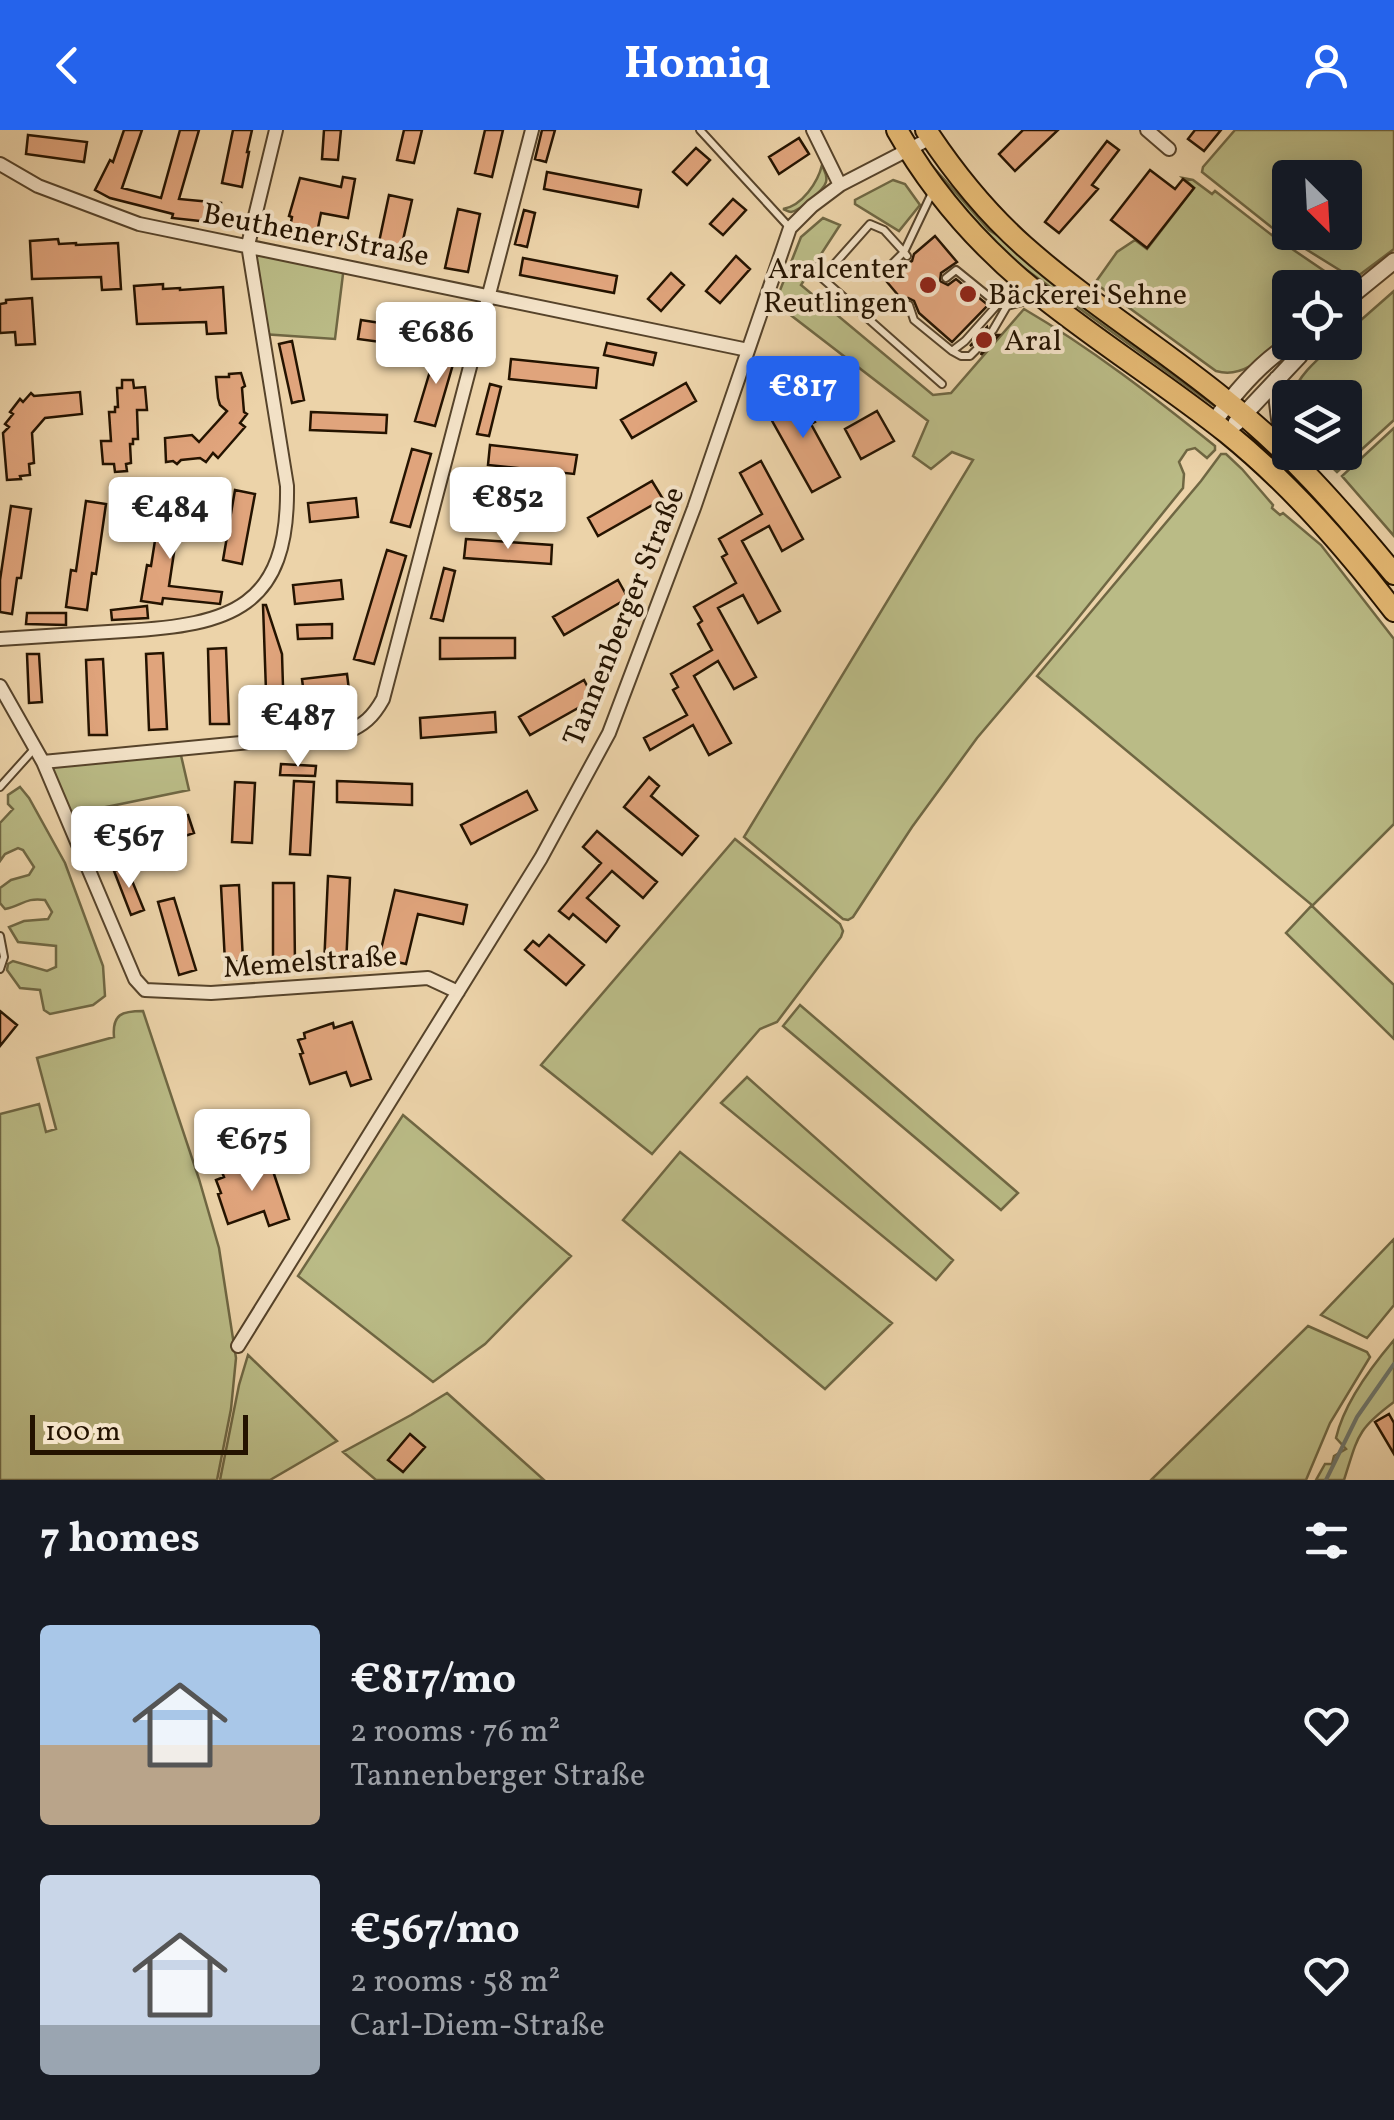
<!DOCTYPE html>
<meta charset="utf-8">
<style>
body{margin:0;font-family:Vollkorn,serif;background:#242831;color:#f1f3f6;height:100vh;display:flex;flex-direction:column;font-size:38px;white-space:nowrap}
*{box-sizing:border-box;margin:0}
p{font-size:32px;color:#9ea1a6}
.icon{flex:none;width:55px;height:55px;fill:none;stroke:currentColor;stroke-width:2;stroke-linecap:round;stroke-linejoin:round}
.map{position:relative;height:1350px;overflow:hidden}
.drawer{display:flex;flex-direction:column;background:#171b24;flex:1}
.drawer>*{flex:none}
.needle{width:65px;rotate:156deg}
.fabs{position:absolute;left:1272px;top:30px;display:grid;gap:20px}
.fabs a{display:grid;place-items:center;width:90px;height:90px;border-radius:10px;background:#171b24;box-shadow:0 5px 25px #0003;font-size:50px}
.scale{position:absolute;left:30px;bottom:25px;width:218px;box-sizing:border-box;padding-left:10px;border:5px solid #241300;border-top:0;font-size:28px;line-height:35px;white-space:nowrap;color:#241300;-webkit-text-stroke:8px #f3e2c7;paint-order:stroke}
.price{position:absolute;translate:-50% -85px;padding:0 22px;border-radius:10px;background:#fff;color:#222;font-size:32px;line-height:65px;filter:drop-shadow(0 2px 5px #0008)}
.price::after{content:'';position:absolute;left:50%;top:60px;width:30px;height:22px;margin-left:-15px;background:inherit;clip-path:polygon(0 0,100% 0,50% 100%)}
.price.current{background:#2563eb;color:#fff}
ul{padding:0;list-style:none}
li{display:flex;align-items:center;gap:30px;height:250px;padding:0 40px}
li span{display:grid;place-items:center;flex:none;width:280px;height:200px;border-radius:10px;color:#555}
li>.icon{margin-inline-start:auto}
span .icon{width:120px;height:120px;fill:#fffc;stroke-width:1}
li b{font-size:42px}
h2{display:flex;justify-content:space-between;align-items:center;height:120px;padding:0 40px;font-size:42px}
header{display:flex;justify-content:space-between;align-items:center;height:130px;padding:0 40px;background:#2563eb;color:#fff;font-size:45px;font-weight:700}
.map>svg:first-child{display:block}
</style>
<header><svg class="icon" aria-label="back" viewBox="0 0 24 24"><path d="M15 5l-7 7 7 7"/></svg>Homiq<svg class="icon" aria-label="person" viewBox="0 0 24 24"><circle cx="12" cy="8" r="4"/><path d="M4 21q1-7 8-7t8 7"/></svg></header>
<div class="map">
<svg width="1394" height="1350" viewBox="0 0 1394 1350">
<rect width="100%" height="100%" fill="#ecd3a9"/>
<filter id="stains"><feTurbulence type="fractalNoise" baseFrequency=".002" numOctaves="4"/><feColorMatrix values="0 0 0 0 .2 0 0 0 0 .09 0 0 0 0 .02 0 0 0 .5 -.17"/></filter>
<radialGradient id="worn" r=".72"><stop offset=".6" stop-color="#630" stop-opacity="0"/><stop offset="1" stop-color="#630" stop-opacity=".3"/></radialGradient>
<!-- green -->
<path fill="#babb86" stroke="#6f6743" stroke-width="2.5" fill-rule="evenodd" d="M1235,0H1394V119L1354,149L1275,100L1202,42L1203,37ZM1290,48H1345V102H1290Z
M927,30L989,100L1011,114L1217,275H1213L1010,128L967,83L929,36Z
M822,35C824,41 828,45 826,52C824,60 799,81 791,82C788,82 786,80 783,79C802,76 818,52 822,35Z
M1183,48L1193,50L1212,64L1215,61L1273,106L1345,155L1342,157L1290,158V202C1268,221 1247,250 1216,241L1095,153L1117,122L1135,110L1147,119L1194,58Z
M893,50L905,54L920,75L899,101L855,74V70Z
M823,88L840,95L801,155L933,265L951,263L1024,179C1091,218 1154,267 1215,316V320L1207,328L1195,318L1187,320L1179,332L1184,344L1183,358L1066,503L977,608L912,697L853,787L848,790L843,789L744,707L973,330L952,322L931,339L913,326L928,291L775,173L801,107Z
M248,116L344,136L335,209L262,204Z
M1394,161V290L1337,342L1317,323L1345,322V268L1291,267C1299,244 1318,229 1336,213L1345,212V204Z
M1394,298V406L1342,346Z
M1221,324H1226L1242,339L1273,375L1272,378L1280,385L1283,383L1321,415L1394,509V694L1312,776L1394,855V909L1286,803L1312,775L1037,546L1201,351Z
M180,621L189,660L67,685L45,635Z
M20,657L29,668L65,733L103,836L105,866L93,875L50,884L44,880L40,860L20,858L7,840L8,834L13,831L47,841L56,837V816L18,812L9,797L24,791L48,789L52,782L45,770C25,767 22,776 5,779L0,773V758L11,750L29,745L34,737L23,720L18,718L5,724L0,731V693L13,679L8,674V665Z
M735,709L840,794L843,801L841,807L777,892L760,899L652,1024L541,935Z
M800,875L1018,1063L1001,1080L783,896Z
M143,881L199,1049L219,1118L236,1228L231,1279L217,1350H0V984L39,974L46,1002L56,999L37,928L114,907C112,884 122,881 143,881Z
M747,947L953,1130L936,1150L721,973Z
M403,985L571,1126L485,1214L433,1252L298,1146Z
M680,1022L892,1193L825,1259L623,1090Z
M1394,1109V1175L1367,1208L1321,1185Z
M1308,1196L1367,1222L1370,1227L1330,1293L1306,1350H1151Z
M1394,1210V1272C1356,1300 1358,1307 1344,1350H1316L1325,1334H1332L1334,1326L1346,1319L1336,1308C1344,1273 1371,1237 1394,1210Z
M248,1225L337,1311L270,1350H220L239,1255Z
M447,1263L544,1350H376L343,1322L411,1285Z"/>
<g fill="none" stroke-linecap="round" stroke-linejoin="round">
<!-- stream -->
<path stroke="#6d756b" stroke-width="4" d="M1326,1350L1357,1287L1394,1234"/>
</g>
<!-- building -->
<path fill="#e0a47c" stroke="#241300" stroke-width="2.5" d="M124,0H142L122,58L161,68L180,0H199L179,69L221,73L219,93L172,88L173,84L110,68L95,60L110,30L113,32Z
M233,0H252L247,22H249L242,57L222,53Z
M324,0H341L338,30L322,29Z
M404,0H422L414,33L397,30Z
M485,0H503L492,47L475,43Z
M542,0H555L546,32L535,29Z
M1023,0H1058L1015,41L999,24Z
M1195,0H1221L1204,21L1188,9Z
M28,5L87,12L84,32L26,24Z
M799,8L809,24L779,44L769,27Z
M1107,11L1119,20L1092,55L1098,59L1059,103L1045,92Z
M696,18L710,30L687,55L673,42Z
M1150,40L1175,59L1183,49L1194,58L1147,118L1111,90Z
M547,42L641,60L638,77L544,59Z
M343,47L355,49L348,88L321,83L315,113L288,107L292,87L289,86L300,48L341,57Z
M389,65L412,70L399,128L342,118L343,116L340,115L342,106L379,112Z
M733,69L746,80L723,105L710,94Z
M458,79L480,84L468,142L445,138Z
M524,80L535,83L527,117L515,114Z
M935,106L957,132L941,143L940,151L948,155L956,149L988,175L952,212L919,183L914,171L908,168L903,171L887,152L891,150L893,142L900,136L912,131L914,124Z
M58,109L59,114L76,113V115L118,113L121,159L102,160L101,147L32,149L30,111Z
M736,126L750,139L720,173L706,161Z
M523,128L617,146L614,163L520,145Z
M671,143L684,155L661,181L648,169Z
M163,154V159L180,158V160L223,157L226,203L207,204L206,192L137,194L134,156Z
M32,168L35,214L16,215L15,202L0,203V174L6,173V170Z
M361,190L413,198L411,216L358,209Z
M987,197L989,205H999L981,225L983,219L980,215L975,213L970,216Z
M292,211L304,270L292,273L279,214Z
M607,213L656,223L653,235L604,225Z
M437,218L456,224L435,296L415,291Z
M511,229L598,238L596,258L509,249Z
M241,243L245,256L242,258L244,282L247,284L240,293L245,297L218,328L213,323L206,332L200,328L181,330L177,334L173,331L166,332L165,308L192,305L199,312L227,281L220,275L218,268L216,247H229V244Z
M122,250H133L134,258L145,257L147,280H137L138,309H133V314H130L131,333L126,334L127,341L115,342L114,334H103L101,311H111L109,282H115V277H118L117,258H122Z
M686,253L696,271L632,308L621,290Z
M490,254L501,257L489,306L477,304Z
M80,262L82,284L45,288L32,303L34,333L29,334L30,345L20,346L21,349L7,350L3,303L9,297L5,294L13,284L10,282L20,269L23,272L31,263L34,266Z
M799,262L815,292L811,294L840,347L812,362L766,280Z
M877,281L894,311L861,329L845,299Z
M311,282L387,285L386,303L310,300Z
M490,315L577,325L574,344L488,335Z
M412,319L431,324L410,397L391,392Z
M761,331L803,409L782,421L769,396L742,411L780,481L758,493L743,465L718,478L756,547L734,559L718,531L694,546L731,613L709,625L693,595L650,620L644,608L687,585L673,560L678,557L671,544L712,520L698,494L702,491L694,477L736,453L722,427L727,424L719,409L762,384L740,343Z
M467,344L478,347L466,396L454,394Z
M652,351L663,369L598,406L588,388Z
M235,360L255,364L242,434L223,430Z
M162,366L182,369L169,456L222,462L220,474L163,468L162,474L141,471L147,435L151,436Z
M356,368L358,387L310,392L308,373Z
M86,371L106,374L96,444L92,443L87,480L66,477L71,440L76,441Z
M11,376L31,379L21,448H17L12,484L0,482V450Z
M466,409L552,415L551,434L464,428Z
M387,420L406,426L374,534L354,529Z
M444,438L455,441L443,491L431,488Z
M341,450L343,469L295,474L293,455Z
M618,450L628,468L564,505L553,487Z
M263,475H266L282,524L284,589L267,590Z
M147,476L148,488L112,490L111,480Z
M27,483H66V495L26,494Z
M332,494V508L298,509L297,495Z
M440,508H515V528L440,529Z
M226,518L229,594H210L208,519Z
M163,523L167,599L149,600L146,524Z
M27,524H39L42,572L29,573Z
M103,529L107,605H89L86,530Z
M347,544L350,568L305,573L302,549Z
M584,550L594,569L530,605L519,587Z
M495,582L496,602L421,608L420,588Z
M281,634L316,636L315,646L280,645Z
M649,647L659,656L651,666L698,706L682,725L624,677Z
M294,651L314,652L310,725L290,724Z
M337,651L412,654V675L337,672Z
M235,652L255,653L252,713L232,712Z
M527,661L537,680L471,714L461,695Z
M188,685L194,703L120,728L114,710Z
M597,701L657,752L643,768L612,741L590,765L587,768L619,796L606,812L573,784L569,789L559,781L601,733L583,717Z
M126,736L144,780L131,785L114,741Z
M328,746L350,748L346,836H324Z
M273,753H294L295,834H273Z
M239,755L243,831L225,832L221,756Z
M395,760L467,775L463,794L418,784L406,834L379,828Z
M174,768L196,840L179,845L158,772Z
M549,805L584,835L566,855L525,820L533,811L539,816Z
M0,881L17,895L0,916Z
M352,892L371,949L351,956L346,942L310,954L300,924L303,923L298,910L305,908L304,903L333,893L334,898Z
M270,1032L289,1089L269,1096L264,1081L228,1094L218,1064L221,1063L216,1050L224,1047L222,1042L251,1033L252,1038Z
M1389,1284L1394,1293V1324L1375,1292Z
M410,1304L425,1317L403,1342L388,1330Z"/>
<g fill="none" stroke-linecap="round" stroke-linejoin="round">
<!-- service casing -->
<g stroke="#56432a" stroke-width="10">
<path id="service" d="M700,0L790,98
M907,126L904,122L932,63
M886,145L887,139L904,122L884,100L870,94L822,148L942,254
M946,148L956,140L998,174L1007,176L1034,169
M909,175L914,190L952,221L961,226H970L976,220
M993,200L1007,176
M952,221L965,211L998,174
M0,657L35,618
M0,806L4,827L0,839"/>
</g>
<!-- minor casing -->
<g stroke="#56432a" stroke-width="16">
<path id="minor" d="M813,0L840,55
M1147,0L1169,19
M0,34L38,56L139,94L748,220
M0,509C41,506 83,504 124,501C231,495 289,478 287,356L248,115L276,0
M0,556L43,632L135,849L145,860L211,863L428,848L458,862
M43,632L345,603C364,595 373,587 383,569L532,0
M238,1216L541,728L609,603L694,378L790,98L812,76L840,55L931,8"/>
</g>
<!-- tertiary casing -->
<g stroke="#56432a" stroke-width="19">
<path id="tertiary" d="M1345,171L1394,131
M1277,249C1276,277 1280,299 1290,326
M1213,293C1233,265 1263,229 1294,212
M1236,293L1299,226L1308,212"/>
</g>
<!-- primary casing -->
<g stroke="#241300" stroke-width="24">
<path id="primary" d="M897,0C931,60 977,113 1030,157C1093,209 1163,252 1227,303C1291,355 1344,416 1394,481
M926,0C953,41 987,83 1024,116C1087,172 1159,216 1224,269C1288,319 1342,381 1394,444"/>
</g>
<!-- service -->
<use href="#service" stroke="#f3e2c7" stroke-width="6"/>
<!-- minor -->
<use href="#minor" stroke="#f3e2c7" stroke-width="12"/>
<!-- tertiary -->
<use href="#tertiary" stroke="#f3e2c7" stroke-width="15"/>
<!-- primary -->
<use href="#primary" stroke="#e6ba74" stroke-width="20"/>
</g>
<!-- markers -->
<g fill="#8f2418" stroke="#f3e2c7" stroke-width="4">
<circle cx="928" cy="155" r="10"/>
<circle cx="968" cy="164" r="10"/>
<circle cx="984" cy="210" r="10"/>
</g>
<g text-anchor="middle" stroke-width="8" stroke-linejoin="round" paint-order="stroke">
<!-- street labels -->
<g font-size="30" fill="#241300" stroke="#f3e2c7">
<text transform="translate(316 104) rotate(11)" y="10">Beuthener Straße</text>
<text transform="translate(623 486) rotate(-68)" y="10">Tannenberger Straße</text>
<text transform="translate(310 831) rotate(-4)" y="10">Memelstraße</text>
</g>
<!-- poi labels -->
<g font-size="30" fill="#241300" stroke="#f3e2c7" text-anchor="start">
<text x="908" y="148" text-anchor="end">Aralcenter<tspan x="908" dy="34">Reutlingen</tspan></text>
<text x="988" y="174">Bäckerei Sehne</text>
<text x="1004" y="220">Aral</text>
</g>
</g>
<rect width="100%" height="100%" filter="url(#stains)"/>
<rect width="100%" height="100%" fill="url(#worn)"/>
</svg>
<div class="fabs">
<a><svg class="needle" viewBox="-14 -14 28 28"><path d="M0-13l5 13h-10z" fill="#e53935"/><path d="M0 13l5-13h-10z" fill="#9ea1a6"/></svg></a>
<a><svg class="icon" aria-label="locate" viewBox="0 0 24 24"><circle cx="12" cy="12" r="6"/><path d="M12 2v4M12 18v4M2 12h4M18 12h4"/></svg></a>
<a><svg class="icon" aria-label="layers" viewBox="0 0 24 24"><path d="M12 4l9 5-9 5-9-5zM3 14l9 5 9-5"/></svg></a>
</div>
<div class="scale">100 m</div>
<b class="price" style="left:436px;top:257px">€686</b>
<b class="price current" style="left:803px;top:311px">€817</b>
<b class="price" style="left:508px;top:422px">€852</b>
<b class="price" style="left:170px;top:432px">€484</b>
<b class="price" style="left:298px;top:640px">€487</b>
<b class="price" style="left:129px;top:761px">€567</b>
<b class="price" style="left:252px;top:1064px">€675</b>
</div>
<section class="drawer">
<h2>7 homes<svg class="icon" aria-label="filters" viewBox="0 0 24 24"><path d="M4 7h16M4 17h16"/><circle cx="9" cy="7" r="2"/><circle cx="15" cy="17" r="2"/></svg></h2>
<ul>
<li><span style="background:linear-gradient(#a9c7e8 60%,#b9a48a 0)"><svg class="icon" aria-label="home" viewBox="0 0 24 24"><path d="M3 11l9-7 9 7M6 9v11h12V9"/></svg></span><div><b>€817/mo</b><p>2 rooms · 76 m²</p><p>Tannenberger Straße</p></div><svg class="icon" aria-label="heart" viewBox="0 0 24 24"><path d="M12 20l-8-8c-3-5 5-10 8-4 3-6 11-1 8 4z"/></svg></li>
<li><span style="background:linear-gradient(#c9d6e8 75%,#9aa5b1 0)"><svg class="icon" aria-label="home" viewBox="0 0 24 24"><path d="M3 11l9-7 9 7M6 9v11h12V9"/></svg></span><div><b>€567/mo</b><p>2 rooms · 58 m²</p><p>Carl-Diem-Straße</p></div><svg class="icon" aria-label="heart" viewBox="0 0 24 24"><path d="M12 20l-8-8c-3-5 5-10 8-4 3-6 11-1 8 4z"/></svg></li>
</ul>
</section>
